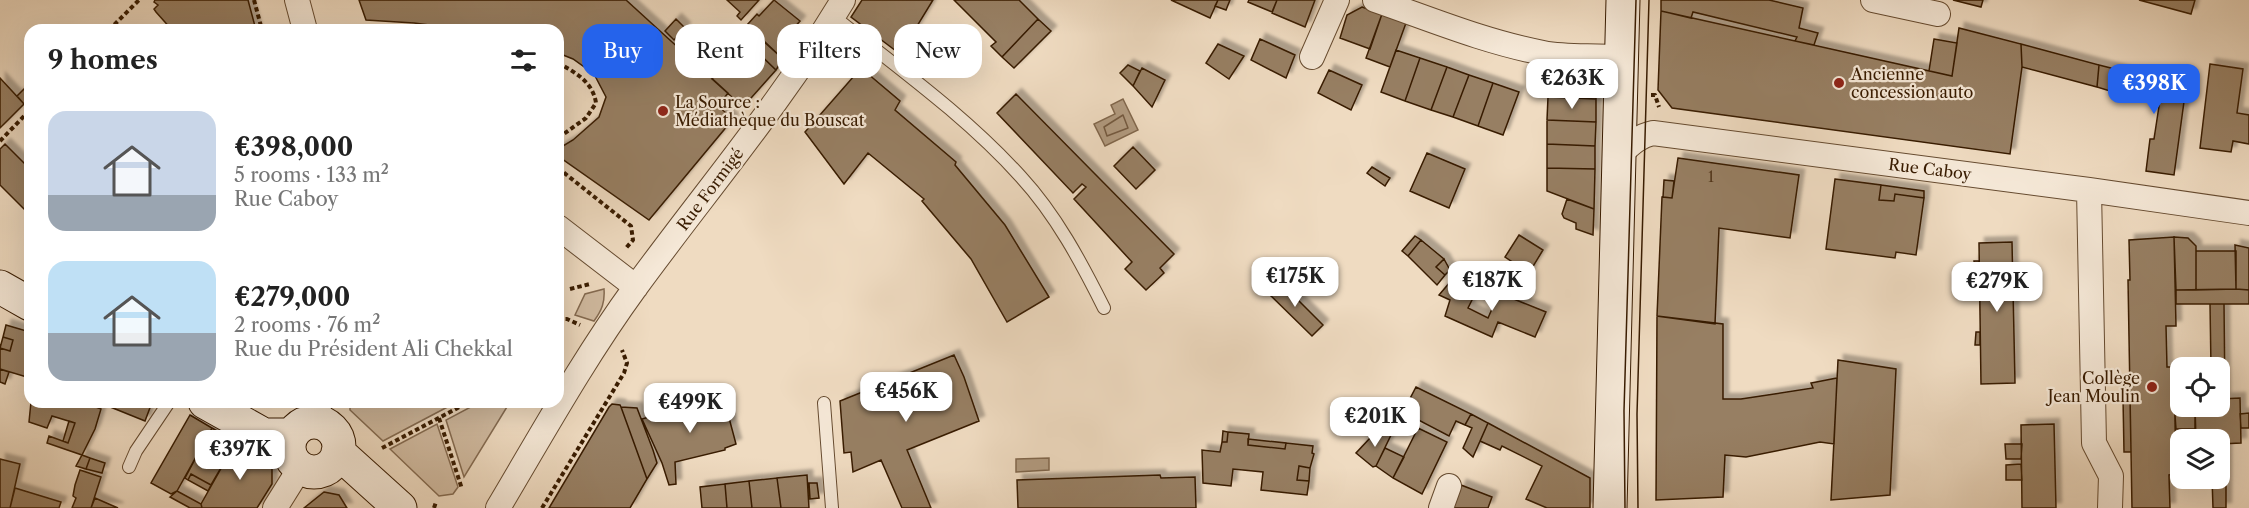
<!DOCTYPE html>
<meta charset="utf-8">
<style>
body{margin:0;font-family:"Libre Caslon Text",serif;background:#f2f2f2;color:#222;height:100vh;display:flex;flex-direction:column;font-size:22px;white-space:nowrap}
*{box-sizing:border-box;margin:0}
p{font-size:20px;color:#767676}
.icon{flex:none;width:33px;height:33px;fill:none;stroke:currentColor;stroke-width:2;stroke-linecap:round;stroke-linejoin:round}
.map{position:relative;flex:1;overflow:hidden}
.sheet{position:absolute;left:24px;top:24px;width:540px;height:384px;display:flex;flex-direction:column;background:#fff;border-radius:18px;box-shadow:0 6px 24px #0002}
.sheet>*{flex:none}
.guide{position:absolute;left:582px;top:24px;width:570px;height:54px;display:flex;gap:12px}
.fabs{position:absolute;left:2170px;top:357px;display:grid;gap:12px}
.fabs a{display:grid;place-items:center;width:60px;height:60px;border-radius:12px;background:#fff;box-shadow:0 6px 24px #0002;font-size:30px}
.price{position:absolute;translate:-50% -51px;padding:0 14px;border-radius:12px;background:#fff;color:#222;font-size:20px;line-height:39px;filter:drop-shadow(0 2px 3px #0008)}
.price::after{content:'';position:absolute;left:50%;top:36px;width:18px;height:14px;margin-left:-9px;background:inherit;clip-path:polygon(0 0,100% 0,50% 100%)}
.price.active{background:#2563eb;color:#fff}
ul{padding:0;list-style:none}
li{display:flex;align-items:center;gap:18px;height:150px;padding:0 24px}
li span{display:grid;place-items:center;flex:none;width:168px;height:120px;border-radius:18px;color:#555}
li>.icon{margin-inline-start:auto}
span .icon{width:72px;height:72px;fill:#fffc;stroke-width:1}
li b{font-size:26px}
h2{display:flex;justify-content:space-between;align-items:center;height:72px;padding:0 24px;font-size:26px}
.chip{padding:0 21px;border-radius:18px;background:#fff;box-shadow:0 6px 24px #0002;font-size:21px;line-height:54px}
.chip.active{background:#2563eb;color:#fff}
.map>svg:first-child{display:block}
</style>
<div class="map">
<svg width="2249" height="508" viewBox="0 0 2249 508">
<defs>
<filter id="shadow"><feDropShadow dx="5.5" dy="-5.5" stdDeviation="1.5" flood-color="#0004"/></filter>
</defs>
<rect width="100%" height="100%" fill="#efdbc1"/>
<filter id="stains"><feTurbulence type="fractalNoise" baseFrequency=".00333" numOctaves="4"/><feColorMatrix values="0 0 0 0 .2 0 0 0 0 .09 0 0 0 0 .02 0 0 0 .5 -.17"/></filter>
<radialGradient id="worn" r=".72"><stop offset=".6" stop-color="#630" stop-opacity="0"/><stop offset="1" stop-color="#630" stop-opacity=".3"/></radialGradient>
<!-- green -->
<path fill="#d0baa0" stroke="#846a50" stroke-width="1.5" d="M604,289C605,302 602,310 594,321L575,315L585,294Z
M350,402H457L383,441L350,410Z
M480,402H510L464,477L446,420Z
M437,424L458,487L453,494L439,496L390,449Z"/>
<!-- water -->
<path fill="#b19a7f" stroke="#81674c" stroke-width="1.5" d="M1123,99L1138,130L1105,146L1094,124L1115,114L1111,105Z
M1049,458V470L1016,472V459Z"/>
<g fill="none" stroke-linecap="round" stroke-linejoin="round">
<!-- shore -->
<path stroke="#745a40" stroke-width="1.5" d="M1123,115L1128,128L1107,136L1104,127Z"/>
</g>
<!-- building -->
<path fill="#977f64" stroke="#381b00" stroke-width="1.5" filter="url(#shadow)" d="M155,0H248L256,30H172L156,12L154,9L158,5L154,2Z
M359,0H626L728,93L718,106L733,119L649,220L558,156V149L573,140L599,117L606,97L594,74L573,59L558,53V30H468L414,23L366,20Z
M727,0H759L741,20L737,16L740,12Z
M774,0L800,21L779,45L787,54L783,59L747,25L757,14L759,16Z
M862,0H933L900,54L851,17Z
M954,0H1019L1038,19L1002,57L991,46L996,42Z
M1171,0H1218L1210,18Z
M1218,0H1230L1226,10L1215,6Z
M1249,0H1277L1272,12L1248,2Z
M1277,0H1315L1305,27L1272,13Z
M1661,0H1769L1803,8L1799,28L1818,33L1814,45L1795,41L1797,37L1693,12L1691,18L1661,11Z
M1953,0H1983L1981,7Z
M2139,0H2195L2191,14Z
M1362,7L1382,14L1370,49L1340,38L1347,15Z
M1661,11L1952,76L1959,28L2021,44L2022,67L2010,154L1672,108L1658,90Z
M1382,14L1406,23L1390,67L1366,58Z
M676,19L685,28L674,40L665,31Z
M1038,19L1051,31L1014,68L1002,57Z
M1260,39L1295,55L1286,78L1251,60Z
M1934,39L1957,43L1952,76L1929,71Z
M762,40L783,59L776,70L754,49Z
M746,41L776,70L743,107L712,79Z
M1218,44L1244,56L1229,79L1206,63Z
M2021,44L2099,65L2097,87L2022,67Z
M1396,50L1420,58L1405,101L1381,92Z
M1420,58L1447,67L1431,110L1405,101Z
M2210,64L2243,69L2237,113L2249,115V144L2233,141L2231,152L2200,148Z
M1128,65L1140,71L1133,86L1120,73Z
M2099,65L2186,87L2174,175L2146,171L2150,139H2154L2161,93L2110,85V91L2097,87Z
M1447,67L1469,75L1453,117L1431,110Z
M1548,67L1583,75L1597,87L1596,99L1548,97Z
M861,68L900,101L895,110L956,162L955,165L1005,225L1049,297L1007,322L971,259L922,201L924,199L868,153L844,184L805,132Z
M1142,68L1165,80L1152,107L1133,86Z
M1329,70L1362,85L1351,110L1318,93Z
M1469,75L1493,83L1478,126L1453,117Z
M0,78L24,104L0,128Z
M1493,83L1519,92L1503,135L1478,126Z
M2110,85L2161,93L2160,101L2110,91Z
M25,88L30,93V99L24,104L17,96Z
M1016,94L1174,254L1160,268L1164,273L1146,290L1125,269L1132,262L1074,199L1086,187L1082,184L1073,193L997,113Z
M1548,97L1596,99V122L1547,120Z
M1547,120L1596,122L1595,146L1547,144Z
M5,144L30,169V215L0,185V149Z
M1547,144L1595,146V169L1547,168Z
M1133,147L1155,170L1136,189L1114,166Z
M1427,153L1465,169L1449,208L1410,191Z
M1678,158L1799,175L1790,238L1719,228L1715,324L1657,316L1662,197L1672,198Z
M1372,167L1390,178L1385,186L1367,173Z
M1547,168L1595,169L1594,209L1547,191Z
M1835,179L1881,185L1879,200L1894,201L1895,194L1924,198L1916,255L1896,252L1895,258L1826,249Z
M1664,180L1674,181L1672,198L1663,197Z
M1881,185L1924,191V198L1895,194L1894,201L1879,200Z
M1567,199L1594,209L1593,235L1576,229V223L1564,218L1562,214Z
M1519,235L1543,250L1529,273L1505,257Z
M1415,236L1421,240L1408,256L1402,251Z
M2174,237L2188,238L2196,246V290H2176Z
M2174,237L2176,326H2166L2167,367H2174L2176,474L2169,475L2170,508H2132L2128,280H2130L2129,240Z
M1421,240L1444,259L1436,267L1445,275L1437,285L1408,256Z
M2012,242L2015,383L1981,384L1979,243Z
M2235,245L2249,248V290L2236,289Z
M2196,251H2236V289L2196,290Z
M1444,259L1450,270L1445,275L1436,267Z
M1974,261H1979V274L1975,275Z
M1278,280L1323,325L1312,336L1266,291Z
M1975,280H1979V294H1975Z
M1451,281L1476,292L1468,308L1488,318L1499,293L1546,312L1535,337L1498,322L1492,337L1445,316L1450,300L1439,295Z
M2236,289L2249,290V304H2176V290Z
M2210,304H2224L2225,398L2220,399V368H2211Z
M1657,316L1723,324V399H1741L1813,388L1811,383L1837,378L1834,444L1820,442L1746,457L1725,455L1723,497L1656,500Z
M6,325L30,332V378L0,369V344V348L10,351L13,340L3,337Z
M1976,332H1980V345H1975Z
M3,337L13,340L10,351L0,348Z
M954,355L964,377L979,421L907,450L931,508H902L881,460L853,472L851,452L844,453L840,401Z
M1838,360L1896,369L1890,495L1831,500Z
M0,369L9,372L5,384L0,382Z
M1416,387L1471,414L1465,425L1456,421L1449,436L1403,412Z
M2123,398H2130L2131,452H2124Z
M2240,398L2241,443L2220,444V440H2196L2195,406H2220V399Z
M724,399L736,444L725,448V450L675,462L676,484L669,485L662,463L642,419L711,400L712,402Z
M31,402H83L101,409L95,429L82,455L47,443L49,436L68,443L75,423L52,416L47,428L29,422Z
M104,402H145L151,405L145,421L103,404Z
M612,404L620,405L621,407L647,479L630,508H549L609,407Z
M621,407L637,408L653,450L657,463L647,479Z
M1387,413L1400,419L1392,433L1380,427Z
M2249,413V428H2241L2240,414Z
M1471,414L1488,423L1473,457L1463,448L1472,428L1465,425Z
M2195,414V429H2176L2175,415Z
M190,415L212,428L177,491L171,494L151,483Z
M69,421L75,423L68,443L63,441Z
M1488,423L1590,478V508H1547L1526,499L1542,466L1502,446L1500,450L1480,441Z
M2054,424L2056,508H2022L2021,425Z
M1380,427L1392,433L1376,466L1373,467L1356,453L1371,437L1375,440Z
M212,428L236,442L211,485L191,474L188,480L185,478Z
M1418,428L1447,442L1422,494L1393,478Z
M1223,431L1228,432L1227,442H1222Z
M1228,432L1249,434L1248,445L1285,449L1286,443L1313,446L1312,453L1314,454L1310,468L1299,466L1297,480L1309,481L1307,495L1261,490L1263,472L1233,469L1231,486L1203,483L1202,450L1220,452L1222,442H1227Z
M1248,439L1286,443L1285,449L1248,445Z
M236,442L272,462V484L257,508H202L201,504Z
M2005,444H2022L2021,459H2006Z
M2220,444H2226V508H2213L2212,478H2220Z
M1385,448L1404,457L1393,478L1376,466Z
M82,455L90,458L86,469L76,466Z
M90,458L105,463L102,473L86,469Z
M0,459L20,464L10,508H0Z
M2021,464L2022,480H2006V465Z
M1299,466L1310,468L1309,481L1297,480Z
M80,470L101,477L91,508H72L76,498L73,496L75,485Z
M191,474L211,485L208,491L188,480Z
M807,475L809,508H781L777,478Z
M1160,475L1161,478L1195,477L1196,508H1018L1017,480Z
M777,478L781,508H752L749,481Z
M749,481L752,508H727L725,484Z
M809,483H817L819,498L810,499Z
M725,484L727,508H702L700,487Z
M1461,485L1492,497L1488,508H1451Z
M15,488L61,502L59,508H10Z
M177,491L201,504L202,508H190L170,497Z
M324,492L339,495L347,508H304Z
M95,498L118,508H91Z"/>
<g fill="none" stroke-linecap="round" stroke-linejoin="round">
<!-- lane casing -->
<g stroke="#664b30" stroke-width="14">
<path id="lane" d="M833,16C897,67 966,116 1021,177C1056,215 1081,262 1104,308
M824,403L832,508
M129,467L136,451L169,402"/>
</g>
<!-- street casing -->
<g stroke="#664b30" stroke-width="26">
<path id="street" d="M297,0L305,30
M1375,0C1430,19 1485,42 1543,53C1568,58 1595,55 1621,58
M1873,0L1938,14
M1312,57L1337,0
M1618,156C1629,146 1638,136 1653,133L2089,190L2249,213
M2089,190L2094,443L2111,476L2110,508
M558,227L636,287
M315,423L320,402
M275,508L300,468
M498,508C542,434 584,358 635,288C705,192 782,102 843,0
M1441,508L1449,486"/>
</g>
<!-- secondary casing -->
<g stroke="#381b00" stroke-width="35">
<path id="secondary" d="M0,287L30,304
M205,402L264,435H292
M289 447a25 25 0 1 1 50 0a25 25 0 1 1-50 0Z
M338,452L400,508
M1610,508L1623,0"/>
</g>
<!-- path -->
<path stroke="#381b00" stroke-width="4" stroke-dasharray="4.5 3" stroke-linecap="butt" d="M254,0L262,30
M109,30L139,0
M376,30H379
M558,63C575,72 593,82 596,103L586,118L558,138
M1651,95H1655L1659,107
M0,141L30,110
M558,168L631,226L633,240L626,248
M570,289L590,284
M558,319H567L580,325
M439,418L462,489
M382,448L469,402
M434,508L436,502
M542,508L624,373L627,363L622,350"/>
<!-- lane -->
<use href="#lane" stroke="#f5e8d7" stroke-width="12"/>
<!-- street -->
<use href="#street" stroke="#f5e8d7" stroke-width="24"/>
<!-- secondary -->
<use href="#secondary" stroke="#f5e8d7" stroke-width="33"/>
<!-- tram -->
<path stroke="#381b00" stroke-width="1.5" d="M1625,508L1624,411L1636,0
M1638,508L1637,414L1649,0"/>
</g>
<!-- markers -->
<g fill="#8f2418" stroke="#f5e8d7" stroke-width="2">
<circle cx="1839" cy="83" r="6"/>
<circle cx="663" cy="111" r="6"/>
<circle cx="2152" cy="387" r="6"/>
</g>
<g text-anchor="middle" stroke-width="4.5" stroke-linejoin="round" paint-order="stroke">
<!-- number labels -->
<g font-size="14" fill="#503419">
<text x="1711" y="182">1</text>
</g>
<!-- poi labels -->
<g font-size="16" fill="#381b00" stroke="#f5e8d7" text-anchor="start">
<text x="1851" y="80">Ancienne<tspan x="1851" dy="18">concession auto</tspan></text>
<text x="675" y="108">La Source :<tspan x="675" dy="18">Médiathèque du Bouscat</tspan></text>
<text x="2140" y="384" text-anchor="end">Collège<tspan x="2140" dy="18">Jean Moulin</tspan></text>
</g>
<!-- street labels -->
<g font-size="16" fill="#381b00" stroke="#f5e8d7">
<text transform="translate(1930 169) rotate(7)" y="6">Rue Caboy</text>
<text transform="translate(710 189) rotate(-53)" y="6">Rue Formigé</text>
</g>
</g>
<rect width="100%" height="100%" filter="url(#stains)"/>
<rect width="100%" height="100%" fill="url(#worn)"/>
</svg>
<div class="fabs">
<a><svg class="icon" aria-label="locate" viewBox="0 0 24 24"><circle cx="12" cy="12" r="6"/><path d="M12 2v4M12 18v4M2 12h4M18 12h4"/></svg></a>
<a><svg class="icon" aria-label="layers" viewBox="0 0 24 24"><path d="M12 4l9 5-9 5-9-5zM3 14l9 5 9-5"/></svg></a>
</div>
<b class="price" style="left:1572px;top:110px">€263K</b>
<b class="price active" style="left:2154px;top:115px">€398K</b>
<b class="price" style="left:1295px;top:308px">€175K</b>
<b class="price" style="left:1492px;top:312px">€187K</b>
<b class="price" style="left:1997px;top:313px">€279K</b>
<b class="price" style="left:906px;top:423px">€456K</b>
<b class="price" style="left:690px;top:434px">€499K</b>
<b class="price" style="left:1375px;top:448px">€201K</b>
<b class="price" style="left:240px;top:481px">€397K</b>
<div class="guide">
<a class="chip active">Buy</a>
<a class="chip">Rent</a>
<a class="chip">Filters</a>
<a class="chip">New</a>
</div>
<section class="sheet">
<h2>9 homes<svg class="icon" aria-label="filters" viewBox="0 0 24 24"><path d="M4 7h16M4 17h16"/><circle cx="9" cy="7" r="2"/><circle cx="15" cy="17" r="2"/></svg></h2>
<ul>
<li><span style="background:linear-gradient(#c9d6e8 70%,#9aa5b1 0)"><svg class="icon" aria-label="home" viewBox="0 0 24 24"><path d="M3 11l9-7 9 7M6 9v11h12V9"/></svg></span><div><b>€398,000</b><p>5 rooms · 133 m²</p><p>Rue Caboy</p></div></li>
<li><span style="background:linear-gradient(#bfe0f5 60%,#9aa5b1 0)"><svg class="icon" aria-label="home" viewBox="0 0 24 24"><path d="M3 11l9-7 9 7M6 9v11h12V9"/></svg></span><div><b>€279,000</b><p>2 rooms · 76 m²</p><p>Rue du Président Ali Chekkal</p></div></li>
</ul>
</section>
</div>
